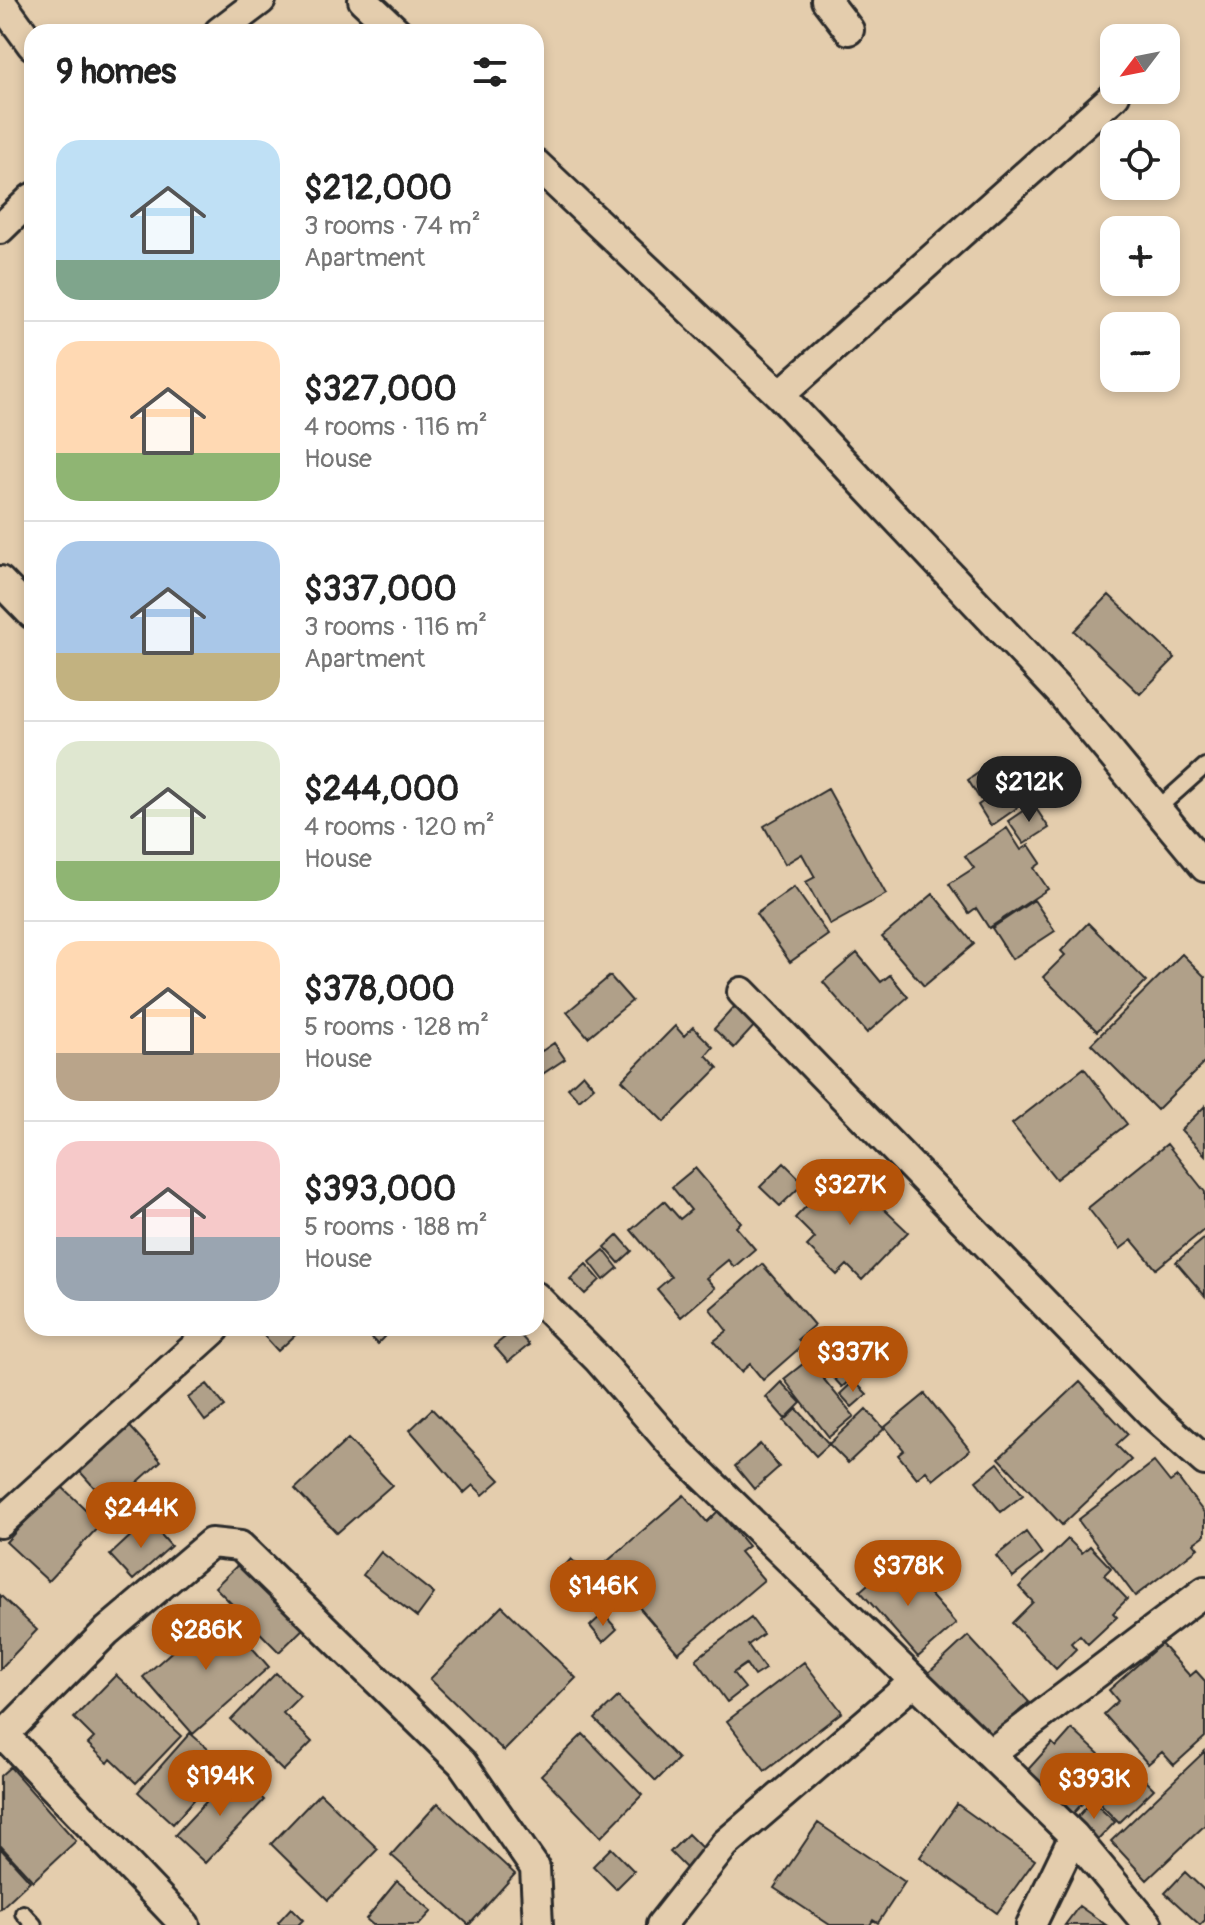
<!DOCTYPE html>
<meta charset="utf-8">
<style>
body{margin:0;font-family:Pangolin,sans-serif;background:#f6f6f6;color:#222;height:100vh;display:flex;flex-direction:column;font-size:30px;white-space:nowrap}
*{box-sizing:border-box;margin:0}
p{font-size:26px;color:#767676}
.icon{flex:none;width:44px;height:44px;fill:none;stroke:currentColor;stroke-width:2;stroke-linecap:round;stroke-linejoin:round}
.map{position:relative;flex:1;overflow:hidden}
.sheet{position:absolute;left:24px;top:24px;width:520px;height:1312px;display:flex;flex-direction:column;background:#fff;border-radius:24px;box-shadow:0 4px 12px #0003}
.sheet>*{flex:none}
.needle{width:52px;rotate:238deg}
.tools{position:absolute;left:1100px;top:24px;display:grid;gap:16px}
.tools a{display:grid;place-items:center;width:80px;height:80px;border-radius:16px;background:#fff;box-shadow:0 4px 12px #0003;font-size:40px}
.price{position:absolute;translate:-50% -68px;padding:0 18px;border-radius:28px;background:#b45309;color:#fff;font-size:26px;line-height:52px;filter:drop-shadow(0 2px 4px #0008)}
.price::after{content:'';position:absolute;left:50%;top:48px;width:24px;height:18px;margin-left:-12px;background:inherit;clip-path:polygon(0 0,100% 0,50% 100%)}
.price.selected{background:#222;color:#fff}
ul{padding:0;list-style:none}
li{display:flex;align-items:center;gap:24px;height:200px;padding:0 32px}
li+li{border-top:2px solid #e0e0e0}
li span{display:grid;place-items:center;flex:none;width:224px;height:160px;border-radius:24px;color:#555}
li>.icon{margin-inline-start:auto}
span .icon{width:96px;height:96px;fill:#fffc;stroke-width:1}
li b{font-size:34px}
h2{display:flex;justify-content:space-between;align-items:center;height:96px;padding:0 32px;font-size:34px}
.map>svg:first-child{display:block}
</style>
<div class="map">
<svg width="1205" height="1925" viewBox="0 0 1205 1925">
<rect width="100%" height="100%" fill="#e4cdad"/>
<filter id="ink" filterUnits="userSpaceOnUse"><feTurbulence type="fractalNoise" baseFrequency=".0125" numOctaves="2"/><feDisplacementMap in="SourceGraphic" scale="16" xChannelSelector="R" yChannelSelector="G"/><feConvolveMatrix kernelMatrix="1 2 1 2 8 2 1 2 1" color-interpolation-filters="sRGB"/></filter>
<g filter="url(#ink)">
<!-- building -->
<path fill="#b0a089" stroke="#2b2b2b" stroke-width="2" d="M1109,595L1175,658L1140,694L1074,631Z
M1003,756L1016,775L980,799L968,780Z
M1004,788L1017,808L991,826L978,805Z
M828,789L886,894L830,925L806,882L815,877L802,854L785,864L764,826Z
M1033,804L1049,828L1024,844L1008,821Z
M1007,828L1021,850L1029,845L1041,863L1034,868L1048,889L989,928L976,908L969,913L949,884L974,868L965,856Z
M794,887L828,935L790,962L756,914Z
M933,894L974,944L924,986L882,937Z
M1034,900L1055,931L1012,959L992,928Z
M1088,923L1146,981L1097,1031L1043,977L1065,955L1061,951Z
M857,953L881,982L890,975L908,997L867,1033L823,982Z
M1182,954L1205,977V1062L1157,1110L1091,1044Z
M610,976L632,1001L588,1037L567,1012Z
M736,1005L756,1024L734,1048L714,1029Z
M675,1026L684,1036L693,1027L713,1047L706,1055L718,1068L664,1122L622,1080Z
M536,1043L542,1051L554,1043L565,1059L538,1077L536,1074Z
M1084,1068L1127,1124L1056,1179L1012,1124Z
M583,1074L594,1087L579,1100L568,1088Z
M1205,1106V1155L1181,1130Z
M1167,1144L1205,1192V1229L1156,1269L1132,1240L1120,1249L1088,1208Z
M784,1163L804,1183L780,1206L760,1187Z
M695,1168L741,1222L736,1227L755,1249L734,1267L728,1260L706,1278L715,1288L681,1317L657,1289L671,1277L631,1230L664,1201L680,1219L691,1210L672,1187Z
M842,1169L908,1232L862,1280L847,1265L837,1275L807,1246L815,1238L795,1218Z
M618,1235L632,1251L619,1263L605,1247Z
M1205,1238V1296L1176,1262Z
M604,1250L618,1268L604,1280L590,1262Z
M586,1264L600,1280L585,1294L570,1279Z
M762,1264L814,1325L798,1339L803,1345L763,1380L750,1364L741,1372L714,1341L727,1331L710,1309Z
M257,1328H303L278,1351Z
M362,1328H393L377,1344Z
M515,1329L529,1345L508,1362L494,1346Z
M826,1337L859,1372L842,1387L810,1352Z
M808,1360L854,1416L829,1437L784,1379Z
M854,1381L867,1394L852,1407L840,1394Z
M781,1382L801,1403L785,1419L766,1397Z
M1080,1382L1128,1434L1116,1445L1131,1460L1062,1525L999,1458Z
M207,1384L225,1406L205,1421L188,1398Z
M925,1394L970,1450L933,1480L926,1471L917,1478L898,1455L904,1450L885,1427Z
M432,1409L500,1480L483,1495L473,1485L464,1493L410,1430Z
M797,1409L829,1444L816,1456L784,1421Z
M866,1409L884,1429L848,1463L829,1444Z
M124,1420L161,1461L111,1506L74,1465Z
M348,1439L392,1485L337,1533L295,1489Z
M760,1444L779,1467L754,1489L735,1466Z
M1154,1462L1170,1482L1177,1477L1205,1514V1535L1194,1543L1198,1548L1135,1596L1078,1520Z
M998,1463L1023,1495L1001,1512L976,1481Z
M60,1485L101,1524L48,1581L6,1542Z
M684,1495L707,1522L718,1511L748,1546L740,1552L764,1580L678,1653L603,1565Z
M148,1520L171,1546L133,1580L110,1555Z
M1026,1532L1042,1554L1013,1577L996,1556Z
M1068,1539L1082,1553L1090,1546L1111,1568L1104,1575L1127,1599L1113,1613L1117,1617L1088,1644L1080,1635L1071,1643L1076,1649L1056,1669L1012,1623L1033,1602L1019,1587Z
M381,1552L434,1594L417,1617L363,1575Z
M898,1558L956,1624L918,1657L860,1591Z
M244,1559L308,1624L279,1652L215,1587Z
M571,1559L604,1589L585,1609L552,1580Z
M0,1595L37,1630L0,1669Z
M502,1606L576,1678L504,1751L430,1679Z
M219,1610L269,1667L193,1734L143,1677Z
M603,1614L617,1629L603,1642L590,1626Z
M751,1618L763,1634L748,1645L765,1669L754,1676L746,1664L733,1673L745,1688L727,1702L696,1659Z
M968,1636L1029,1702L986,1742L925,1676Z
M1161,1644L1190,1676L1196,1671L1205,1681V1737L1174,1765L1162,1752L1148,1764L1104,1714L1118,1701L1109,1690Z
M804,1662L842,1712L765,1771L727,1721Z
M276,1673L300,1696L283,1713L312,1742L283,1771L231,1720Z
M116,1675L181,1736L136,1783L111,1759L108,1763L88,1744L94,1738L74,1718Z
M618,1697L678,1759L656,1781L595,1719Z
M1072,1729L1114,1768L1070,1817L1024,1774L1052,1743L1056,1747Z
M190,1733L225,1764L173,1824L138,1792Z
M583,1734L642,1795L601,1837L541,1775Z
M1205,1751V1825L1147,1880L1111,1841Z
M1126,1761L1154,1789L1119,1823L1091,1795Z
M10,1767L76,1841L33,1881L0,1845V1776Z
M234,1772L264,1800L205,1863L175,1835Z
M320,1793L378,1849L328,1900L271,1844Z
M1092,1801L1115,1822L1097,1841L1074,1821Z
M438,1803L515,1874L469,1925L391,1855Z
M957,1804L1035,1860L997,1913L920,1857Z
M818,1823L905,1882L878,1923L873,1920L870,1925H830L774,1888Z
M688,1834L705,1851L687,1869L670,1852Z
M0,1848L30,1881L0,1909Z
M611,1848L634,1871L616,1889L593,1866Z
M1185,1872L1205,1891V1920L1200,1925L1165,1893Z
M397,1881L432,1911L419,1925H373L366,1919Z
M1079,1906L1106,1925H1065Z
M291,1908L303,1920L298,1925H280L278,1922Z"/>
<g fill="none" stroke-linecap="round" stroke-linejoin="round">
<!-- service casing -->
<g stroke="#2b2b2b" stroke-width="20">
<path id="service" d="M1157,809L1205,766
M23,1913L34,1925"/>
</g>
<!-- minor casing -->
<g stroke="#2b2b2b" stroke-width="34">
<path id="minor" d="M363,0L397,32
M826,0L849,30
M0,1L32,45
M219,32L261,0
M536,164L780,395L1060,692L1205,867
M0,229L32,198
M780,395L1115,95
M0,581L32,614
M742,992L1151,1413L1205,1461
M536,1297L598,1359L675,1448L1074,1836L1148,1925
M0,1523L215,1329
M4,1735L185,1925
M0,1739L107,1631L211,1543L240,1546L462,1763L535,1868L538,1925
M991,1753L1205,1591
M661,1925L725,1844L915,1681
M1031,1925L1074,1836"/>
</g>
<!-- service -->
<use href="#service" stroke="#e4cdad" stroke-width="14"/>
<!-- minor -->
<use href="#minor" stroke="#e4cdad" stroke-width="28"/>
</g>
</g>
</svg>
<div class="tools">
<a><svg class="needle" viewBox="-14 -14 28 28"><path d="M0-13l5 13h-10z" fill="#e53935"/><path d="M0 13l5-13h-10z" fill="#767676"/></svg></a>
<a><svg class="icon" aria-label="locate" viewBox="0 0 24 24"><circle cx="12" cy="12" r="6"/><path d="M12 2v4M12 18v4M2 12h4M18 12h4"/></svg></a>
<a>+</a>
<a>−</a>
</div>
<b class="price selected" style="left:1029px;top:824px">$212K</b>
<b class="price" style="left:850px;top:1227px">$327K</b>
<b class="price" style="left:853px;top:1394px">$337K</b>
<b class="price" style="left:141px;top:1550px">$244K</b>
<b class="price" style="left:908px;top:1608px">$378K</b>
<b class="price" style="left:603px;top:1628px">$146K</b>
<b class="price" style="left:206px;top:1672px">$286K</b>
<b class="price" style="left:220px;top:1818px">$194K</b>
<b class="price" style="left:1094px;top:1821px">$393K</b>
<section class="sheet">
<h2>9 homes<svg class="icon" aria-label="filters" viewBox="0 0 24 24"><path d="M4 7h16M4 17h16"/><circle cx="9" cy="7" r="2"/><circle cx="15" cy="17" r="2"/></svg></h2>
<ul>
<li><span style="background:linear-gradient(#bfe0f5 75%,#7fa58c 0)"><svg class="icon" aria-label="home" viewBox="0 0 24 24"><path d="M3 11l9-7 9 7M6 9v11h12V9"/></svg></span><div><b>$212,000</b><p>3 rooms · 74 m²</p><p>Apartment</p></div></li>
<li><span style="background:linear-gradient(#ffd9b3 70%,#8fb573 0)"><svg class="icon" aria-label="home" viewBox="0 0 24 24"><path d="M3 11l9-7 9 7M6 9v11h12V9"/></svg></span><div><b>$327,000</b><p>4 rooms · 116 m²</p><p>House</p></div></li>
<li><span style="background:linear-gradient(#a9c7e8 70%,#c2b280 0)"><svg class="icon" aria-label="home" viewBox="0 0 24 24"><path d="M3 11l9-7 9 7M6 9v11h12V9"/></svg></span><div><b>$337,000</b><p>3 rooms · 116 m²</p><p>Apartment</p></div></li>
<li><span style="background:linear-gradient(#dfe7d0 75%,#8fb573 0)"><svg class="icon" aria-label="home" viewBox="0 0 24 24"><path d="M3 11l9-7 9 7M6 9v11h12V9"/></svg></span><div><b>$244,000</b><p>4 rooms · 120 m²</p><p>House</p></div></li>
<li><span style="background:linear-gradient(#ffd9b3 70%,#b9a48a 0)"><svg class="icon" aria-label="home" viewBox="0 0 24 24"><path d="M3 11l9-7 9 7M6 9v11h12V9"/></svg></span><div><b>$378,000</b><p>5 rooms · 128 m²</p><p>House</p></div></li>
<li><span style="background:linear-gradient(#f6c9c9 60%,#9aa5b1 0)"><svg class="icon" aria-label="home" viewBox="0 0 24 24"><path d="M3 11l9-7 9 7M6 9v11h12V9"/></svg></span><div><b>$393,000</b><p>5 rooms · 188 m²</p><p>House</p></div></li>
</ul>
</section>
</div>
